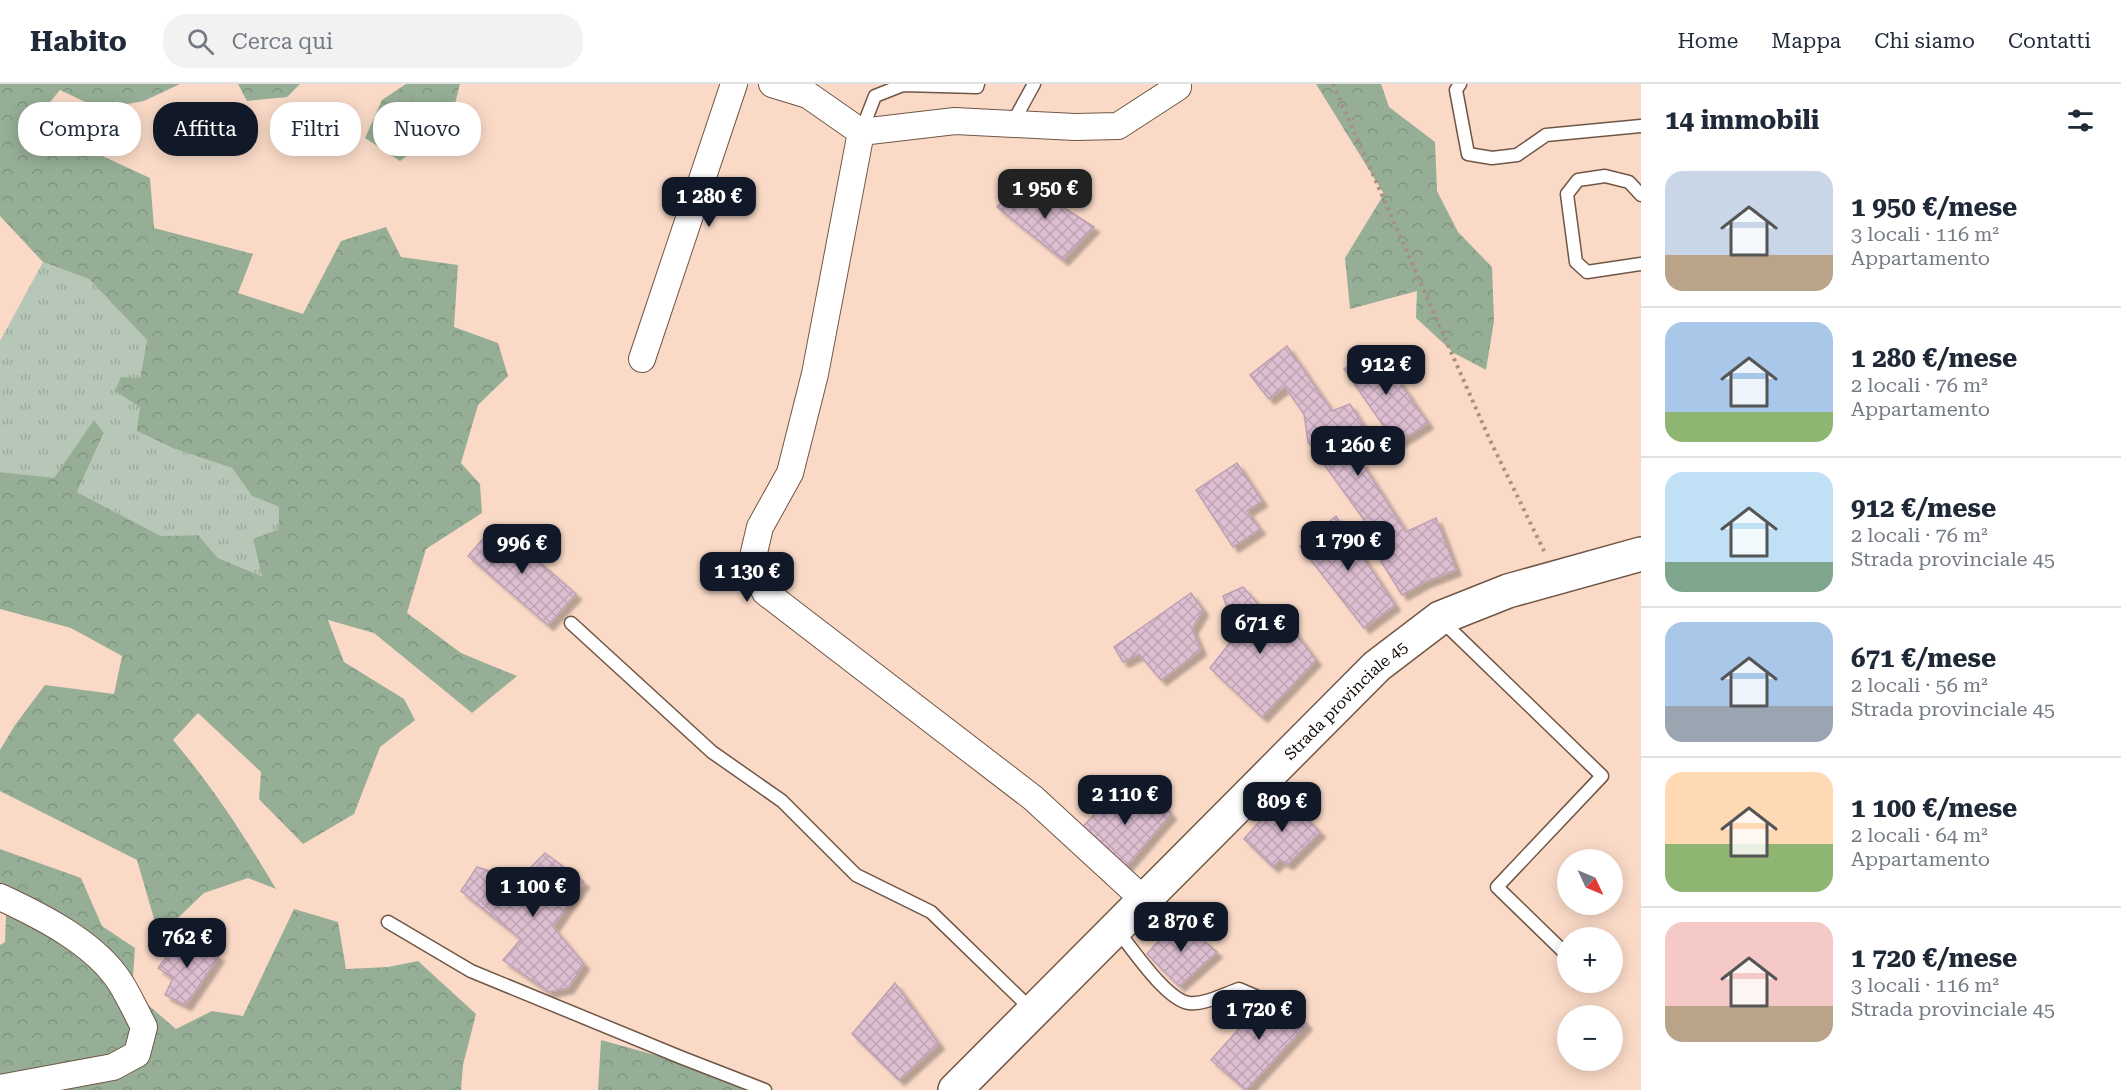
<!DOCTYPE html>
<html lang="it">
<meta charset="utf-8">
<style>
body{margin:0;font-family:"Roboto Serif",serif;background:#f2f2f3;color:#1f2937;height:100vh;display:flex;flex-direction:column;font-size:22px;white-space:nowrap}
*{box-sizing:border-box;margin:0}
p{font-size:20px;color:#747a83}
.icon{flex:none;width:33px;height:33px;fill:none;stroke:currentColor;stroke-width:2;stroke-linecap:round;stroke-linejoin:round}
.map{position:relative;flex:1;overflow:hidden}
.sheet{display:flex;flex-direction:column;background:#fff;width:480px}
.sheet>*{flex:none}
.guide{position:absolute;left:18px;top:18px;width:570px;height:54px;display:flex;gap:12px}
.needle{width:39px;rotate:134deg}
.fabs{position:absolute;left:1557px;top:765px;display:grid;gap:12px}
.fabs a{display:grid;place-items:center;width:66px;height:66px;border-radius:50%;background:#fff;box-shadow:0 3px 15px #0003;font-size:30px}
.price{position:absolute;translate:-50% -51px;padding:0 14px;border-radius:12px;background:#111827;color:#fff;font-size:20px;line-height:39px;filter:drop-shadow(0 2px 3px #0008)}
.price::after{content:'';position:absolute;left:50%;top:36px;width:18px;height:14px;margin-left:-9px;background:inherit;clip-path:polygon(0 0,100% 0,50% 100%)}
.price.current{background:#222;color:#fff}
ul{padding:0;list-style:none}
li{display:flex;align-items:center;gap:18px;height:150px;padding:0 24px}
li+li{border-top:2px solid #e0e1e3}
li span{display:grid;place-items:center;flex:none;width:168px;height:120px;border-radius:18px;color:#555}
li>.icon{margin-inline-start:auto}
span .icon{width:72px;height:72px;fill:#fffc;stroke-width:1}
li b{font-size:26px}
h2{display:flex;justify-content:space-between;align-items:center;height:72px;padding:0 24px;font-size:26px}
.pill{padding:0 21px;border-radius:24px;background:#fff;box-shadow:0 3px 15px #0003;font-size:21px;line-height:54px}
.pill.current{background:#111827;color:#fff}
header{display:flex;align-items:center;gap:36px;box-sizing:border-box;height:84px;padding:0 30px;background:#fff;border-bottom:2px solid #e0e1e3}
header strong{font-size:28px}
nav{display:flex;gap:33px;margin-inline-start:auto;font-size:21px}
.search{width:420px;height:54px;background:#f2f2f3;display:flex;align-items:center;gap:15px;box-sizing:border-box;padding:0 21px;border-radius:24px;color:#747a83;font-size:22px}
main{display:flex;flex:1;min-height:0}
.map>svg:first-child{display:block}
</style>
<header>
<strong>Habito</strong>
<div class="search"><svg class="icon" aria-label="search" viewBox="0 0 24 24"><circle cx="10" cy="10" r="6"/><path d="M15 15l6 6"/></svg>Cerca qui</div>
<nav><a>Home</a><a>Mappa</a><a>Chi siamo</a><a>Contatti</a></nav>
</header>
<main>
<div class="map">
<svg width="1641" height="1006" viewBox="0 0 1641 1006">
<defs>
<pattern id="grass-tufts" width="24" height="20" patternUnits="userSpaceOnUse" patternTransform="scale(1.5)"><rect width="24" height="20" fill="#b7c7b7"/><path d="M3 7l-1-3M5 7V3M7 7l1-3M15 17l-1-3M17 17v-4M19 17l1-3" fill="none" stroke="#9caa9c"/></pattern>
<pattern id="forest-crowns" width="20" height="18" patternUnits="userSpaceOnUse" patternTransform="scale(1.5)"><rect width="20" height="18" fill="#96ae96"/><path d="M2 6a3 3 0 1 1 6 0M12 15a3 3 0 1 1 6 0" fill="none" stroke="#809480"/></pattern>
<pattern id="building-cross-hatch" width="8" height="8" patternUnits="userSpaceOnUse" patternTransform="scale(1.5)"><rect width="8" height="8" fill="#debfd2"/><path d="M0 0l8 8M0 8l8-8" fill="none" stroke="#bea3b3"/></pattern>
<filter id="shadow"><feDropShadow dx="5.5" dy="5.5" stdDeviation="1.5" flood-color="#0004"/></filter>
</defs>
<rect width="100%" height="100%" fill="#fadac7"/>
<!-- grass -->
<path fill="url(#grass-tufts)" d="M43,178L89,195L147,256L140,295V323L175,365L232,384L252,412L279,423V445L253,455L263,492L218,474L198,451L161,452L77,408L104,350L54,395L0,388V257Z"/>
<!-- forest -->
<path fill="url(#forest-crowns)" d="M0,0H180L144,17L100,25L60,6L45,24L96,69L150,94L154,144L253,170L238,209L303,230L341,157L386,143L401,173L458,181L454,243L498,259L508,292L478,321L461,379L480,400L482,429L426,465L407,529L461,569L517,592L472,629L374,549L328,536L344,578L404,615L415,636L380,663L354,730L303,760L259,715L261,688L198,629L173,656C213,703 245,753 276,805L248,794L204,809L159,852L137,776L0,707V666L15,641L45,601L114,610L122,572L71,544L0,525V388L54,394L94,336L104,349L77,408L161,452L198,451L218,474L262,492L253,455L279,445V423L252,412L232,384L175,365L137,347L140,323L115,307L121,293L140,294L147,256L89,195L43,178L0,132Z
M238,0H300L287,13L247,17Z
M406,0H460L450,39L400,77L365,54L382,16Z
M1316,0H1381L1389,23L1435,58L1437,107L1458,148L1492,183L1494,237L1486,286L1454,269L1416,234L1417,207L1350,225L1345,174L1384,110Z
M0,765L81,794L102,842L135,864L132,907L176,945L212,927L243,932L294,825L338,838L346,885L388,883L418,877L476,930L463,981L461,1006H0V861L5,858L7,803L0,800Z
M601,956L756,999L769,1006H598Z"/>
<!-- building -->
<path fill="url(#building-cross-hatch)" stroke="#bea0b3" stroke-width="1.5" filter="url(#shadow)" d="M1022,97L1094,143L1063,176L997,123Z
M1287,262L1332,327L1350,320L1367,348L1349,359L1406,448L1436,434L1456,486L1425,498L1402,511L1374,466L1380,458L1308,358L1304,330L1285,303L1269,315L1250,291Z
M1375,263L1428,339L1396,360L1344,285Z
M1237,379L1262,417L1247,427L1260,445L1233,463L1196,406Z
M1336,432L1395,521L1364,544L1300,462Z
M496,440L576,510L548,541L468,472Z
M1243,503L1268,531L1252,547L1256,554L1285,535L1316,576L1262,633L1210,584L1236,551L1223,512Z
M1191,509L1203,526L1192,545L1201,566L1161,596L1139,570L1123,578L1114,563Z
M1149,704L1171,730L1123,786L1078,748L1113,710L1129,720Z
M1283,711L1320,748L1288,780L1280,776L1273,783L1244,755Z
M545,769L584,798L553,843L584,880L568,904L549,908L503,876L521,855L461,807L477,783L518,796Z
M1178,835L1217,868L1179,902L1147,870Z
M181,853L219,872L186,921L165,911L173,894L158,884Z
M895,899L939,960L899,996L852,950Z
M1272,908L1307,940L1246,1006L1211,976Z"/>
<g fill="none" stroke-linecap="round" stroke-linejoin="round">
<!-- service casing -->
<g stroke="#705645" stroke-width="15">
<path id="service" d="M1460,0L1456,6L1468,70L1492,74L1517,71L1546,51L1641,42
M1012,40L1034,0
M861,48L875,12L903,1L977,3L978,0
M1641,111L1629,98L1605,92L1578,96L1567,110L1576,178L1587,188L1641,180
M1440,535L1602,692L1497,803L1568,872
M571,539L712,668L782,717L856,791L931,828L1032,926
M388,838L471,887L680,973L765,1006
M1117,846C1131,863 1166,916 1189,919C1204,921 1224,910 1239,905L1260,914"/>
</g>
<!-- minor casing -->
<g stroke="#705645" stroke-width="28">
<path id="minor" d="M772,0L808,11L861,48L955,37L1075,43L1118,42L1178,3
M861,48L815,290L790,389L760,443L752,477L765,508L1033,714L1144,816
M642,275L734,0
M0,813C41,832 95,859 120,898C129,912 136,928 144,943L137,970L113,983L0,1004"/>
</g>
<!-- secondary casing -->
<g stroke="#705645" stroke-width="36">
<g id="secondary">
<path id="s1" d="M955,1006L1377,582L1440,534L1508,507L1641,470"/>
</g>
</g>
<!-- path -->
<path stroke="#a79081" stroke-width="4" stroke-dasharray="3 4.5" stroke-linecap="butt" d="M1333,0L1489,354L1544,467"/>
<!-- service -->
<use href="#service" stroke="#fff" stroke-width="12"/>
<!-- minor -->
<use href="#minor" stroke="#fff" stroke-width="26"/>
<!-- secondary -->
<use href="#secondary" stroke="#fff" stroke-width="33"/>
</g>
<g text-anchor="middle" stroke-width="5" stroke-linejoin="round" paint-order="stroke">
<!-- street labels -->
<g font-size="16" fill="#130a04" stroke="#fff">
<text dy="6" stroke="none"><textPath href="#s1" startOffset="552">Strada provinciale 45</textPath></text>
</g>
</g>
</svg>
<div class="fabs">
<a><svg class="needle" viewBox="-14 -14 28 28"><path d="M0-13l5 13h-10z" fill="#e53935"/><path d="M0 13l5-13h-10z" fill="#747a83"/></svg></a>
<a>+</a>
<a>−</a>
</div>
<b class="price current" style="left:1045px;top:136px">1 950 €</b>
<b class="price" style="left:709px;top:144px">1 280 €</b>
<b class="price" style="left:1386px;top:312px">912 €</b>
<b class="price" style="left:1358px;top:393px">1 260 €</b>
<b class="price" style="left:1348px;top:488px">1 790 €</b>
<b class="price" style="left:522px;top:491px">996 €</b>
<b class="price" style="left:747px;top:519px">1 130 €</b>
<b class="price" style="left:1260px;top:571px">671 €</b>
<b class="price" style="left:1125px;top:742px">2 110 €</b>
<b class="price" style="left:1282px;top:749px">809 €</b>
<b class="price" style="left:533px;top:834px">1 100 €</b>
<b class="price" style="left:1181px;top:869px">2 870 €</b>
<b class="price" style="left:187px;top:885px">762 €</b>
<b class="price" style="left:1259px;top:957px">1 720 €</b>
<div class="guide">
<a class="pill">Compra</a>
<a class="pill current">Affitta</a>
<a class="pill">Filtri</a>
<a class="pill">Nuovo</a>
</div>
</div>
<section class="sheet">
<h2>14 immobili<svg class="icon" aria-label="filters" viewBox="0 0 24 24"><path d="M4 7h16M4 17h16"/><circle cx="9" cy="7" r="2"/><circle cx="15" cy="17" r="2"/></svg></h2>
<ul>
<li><span style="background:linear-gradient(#c9d6e8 70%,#b9a48a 0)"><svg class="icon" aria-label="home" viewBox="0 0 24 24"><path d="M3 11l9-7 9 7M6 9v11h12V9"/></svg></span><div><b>1 950 €/mese</b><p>3 locali · 116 m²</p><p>Appartamento</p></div></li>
<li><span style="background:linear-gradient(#a9c7e8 75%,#8fb573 0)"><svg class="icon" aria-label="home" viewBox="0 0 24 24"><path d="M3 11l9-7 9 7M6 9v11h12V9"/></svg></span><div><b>1 280 €/mese</b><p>2 locali · 76 m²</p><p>Appartamento</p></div></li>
<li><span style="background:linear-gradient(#bfe0f5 75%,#7fa58c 0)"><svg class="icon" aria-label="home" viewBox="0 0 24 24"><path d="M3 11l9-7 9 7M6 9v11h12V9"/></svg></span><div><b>912 €/mese</b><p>2 locali · 76 m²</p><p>Strada provinciale 45</p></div></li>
<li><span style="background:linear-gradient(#a9c7e8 70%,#9aa5b1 0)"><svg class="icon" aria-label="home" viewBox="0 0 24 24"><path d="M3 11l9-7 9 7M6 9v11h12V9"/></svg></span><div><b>671 €/mese</b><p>2 locali · 56 m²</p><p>Strada provinciale 45</p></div></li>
<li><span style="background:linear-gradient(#ffd9b3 60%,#8fb573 0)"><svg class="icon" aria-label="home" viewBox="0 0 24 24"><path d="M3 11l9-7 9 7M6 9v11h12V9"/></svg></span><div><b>1 100 €/mese</b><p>2 locali · 64 m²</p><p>Appartamento</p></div></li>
<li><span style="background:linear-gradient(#f6c9c9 70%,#b9a48a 0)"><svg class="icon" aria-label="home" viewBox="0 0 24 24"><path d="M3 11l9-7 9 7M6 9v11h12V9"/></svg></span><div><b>1 720 €/mese</b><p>3 locali · 116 m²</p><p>Strada provinciale 45</p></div></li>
</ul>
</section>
</main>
